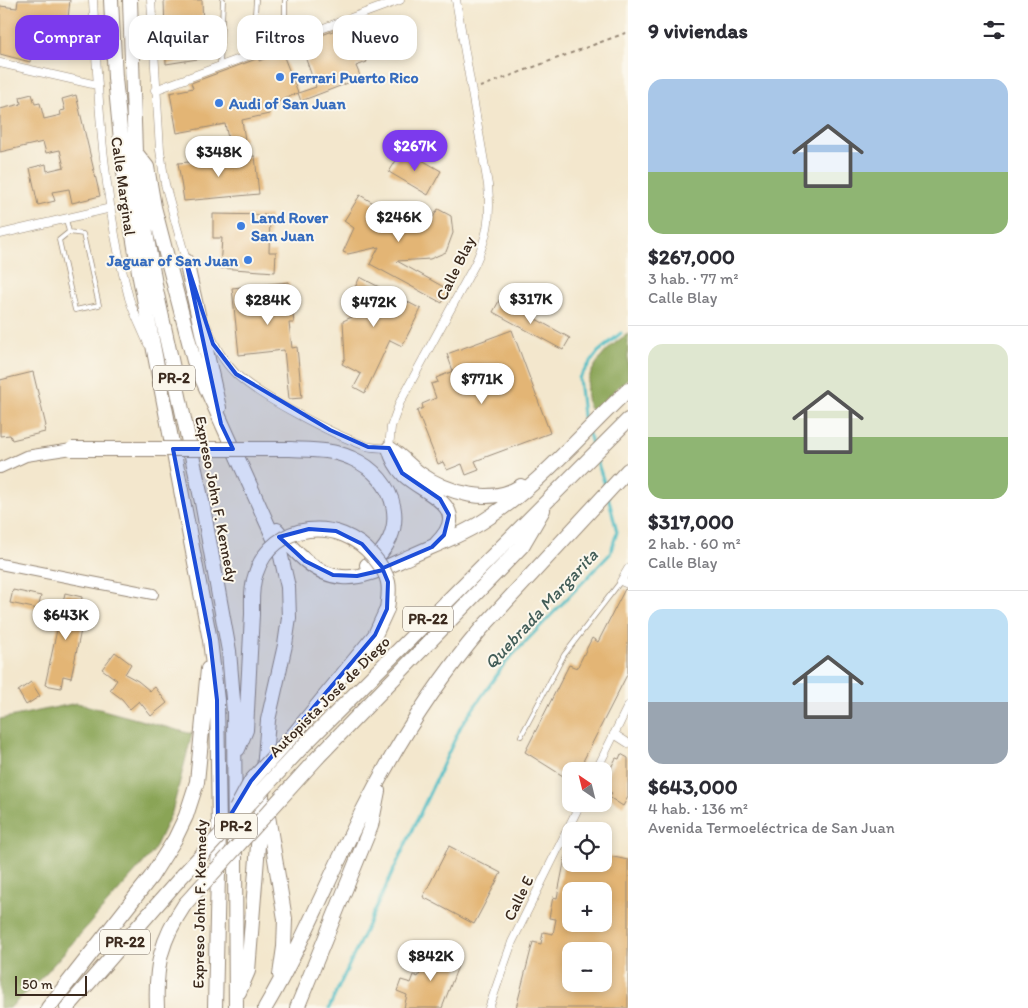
<!DOCTYPE html>
<html lang="es">
<meta charset="utf-8">
<style>
body{margin:0;font-family:Itim,sans-serif;background:#f7f7f7;color:#2b2b33;height:100vh;display:flex;flex-direction:column;font-size:19px;white-space:nowrap}
*{box-sizing:border-box;margin:0}
p{font-size:16px;color:#7c7c81}
.icon{flex:none;width:28px;height:28px;fill:none;stroke:currentColor;stroke-width:2;stroke-linecap:round;stroke-linejoin:round}
.map{position:relative;flex:1;overflow:hidden}
.drawer{display:flex;flex-direction:column;background:#fff;width:400px}
.drawer>*{flex:none}
.top-card{position:absolute;left:15px;top:15px;width:475px;height:45px;display:flex;gap:10px}
.needle{width:32px;rotate:325deg}
.tools{position:absolute;left:562px;top:762px;display:grid;gap:10px}
.tools a{display:grid;place-items:center;width:50px;height:50px;border-radius:10px;background:#fff;box-shadow:0 2px 8px #0003;font-size:25px}
.scale{position:absolute;left:15px;bottom:12px;width:72px;box-sizing:border-box;padding-left:5px;border:2px solid #3b2a1e;border-top:0;font-size:14px;line-height:18px;white-space:nowrap;color:#3b2a1e;-webkit-text-stroke:4px #fbf7ec;paint-order:stroke}
.price{position:absolute;translate:-50% -42px;padding:0 11px;border-radius:18px;background:#fff;color:#222;font-size:16px;line-height:32px;filter:drop-shadow(0 1px 2px #0008)}
.price::after{content:'';position:absolute;left:50%;top:30px;width:15px;height:11px;margin-left:-8px;background:inherit;clip-path:polygon(0 0,100% 0,50% 100%)}
.price.on{background:#7c3aed;color:#fff}
ul{padding:0;list-style:none}
li{display:grid;align-content:center;gap:10px;height:265px;padding:0 20px}
li+li{border-top:1px solid #e1e1e2}
li span{display:grid;place-items:center;height:155px;border-radius:15px;color:#555}
li>.icon{margin-inline-start:auto}
span .icon{width:90px;height:90px;fill:#fffc;stroke-width:1}
li b{font-size:21px}
h2{display:flex;justify-content:space-between;align-items:center;height:60px;padding:0 20px;font-size:21px}
.pill{padding:0 18px;border-radius:15px;background:#fff;box-shadow:0 2px 8px #0003;font-size:18px;line-height:45px}
.pill.on{background:#7c3aed;color:#fff}
main{display:flex;flex:1;min-height:0}
.map>svg:first-child{display:block}
</style>
<main>
<div class="map">
<svg width="628" height="1008" viewBox="0 0 628 1008">
<rect width="100%" height="100%" fill="#fbf7ec"/>
<filter id="ink" filterUnits="userSpaceOnUse"><feTurbulence type="fractalNoise" baseFrequency=".02" numOctaves="2"/><feDisplacementMap in="SourceGraphic" scale="10" xChannelSelector="R" yChannelSelector="G"/><feConvolveMatrix kernelMatrix="1 2 1 2 8 2 1 2 1" color-interpolation-filters="sRGB"/></filter>
<filter id="wash" filterUnits="userSpaceOnUse"><feTurbulence type="fractalNoise" baseFrequency=".0096" numOctaves="4" result="noise"/><feDisplacementMap in="SourceGraphic" scale="20" xChannelSelector="R" yChannelSelector="G"/><feGaussianBlur stdDeviation="1.12" result="paint"/><feColorMatrix in="noise" values="0 0 0 0 0 0 0 0 0 0 0 0 0 0 0 0 0 1.4 0 .05"/><feComposite in="paint" operator="in"/></filter>
<g filter="url(#wash)">
<rect width="100%" height="100%" fill="#f3e7cd"/>
<!-- forest -->
<path fill="#8aa456" stroke="#62673a" d="M628,334V378L593,411C587,407 588,404 587,397C583,373 607,346 628,334Z
M77,703L192,734L172,812L153,852L45,974L10,1008H0V719Z"/>
<g fill="none" stroke-linecap="round" stroke-linejoin="round">
<!-- stream -->
<path stroke="#4fbdc5" stroke-width="3" d="M586,426L583,416L579,378L598,352L621,333
M589,434L594,450
M596,458L606,488
M329,1008L461,726L505,663L610,554L617,532L608,496"/>
</g>
<g id="blocks">
<!-- building -->
<path fill="#e3b574" fill-rule="evenodd" d="M18,0H70L65,46L32,42L30,62L0,54V6L17,8Z
M164,0H202L204,58L166,64Z
M341,28L348,47L359,42L367,62L356,66L361,78L301,101L298,93L316,87L300,43Z
M282,52L298,93L268,106L269,114L242,120L245,140L229,143L225,124L177,133L170,93L193,88L191,83L259,58V61Z
M32,94L35,104L40,103L44,119L61,115L60,111L65,110L62,99L76,95L100,196L72,203L69,189L52,192L55,201L38,205L30,168L46,164L47,171L64,167L60,150L46,153L43,142L0,152V109L21,104L20,97Z
M403,149L441,171L428,195L389,172Z
M255,156L259,194L184,201L178,163Z
M360,195L420,231L428,216L432,219L438,209L451,216L453,233L446,252L430,259L397,261L449,290L442,303L370,264L379,247L348,254L343,252L354,228L344,221Z
M213,214L270,215L269,252H276L275,272L220,268L222,238H213Z
M360,277L421,309L402,346L390,340L365,393L354,387L361,374L342,364L345,358L343,321L356,315L349,311L353,304L348,302Z
M289,282L294,323H289L292,348L297,347L302,398L289,399L284,350L239,355L232,288Z
M500,299L570,338L563,350L493,312Z
M512,330L550,433L475,461L479,470L466,475L462,464L447,470L443,462L438,464L417,411L423,408L422,404L436,398L431,384L438,382L436,378L453,371L447,354Z
M33,372L46,426L44,427L45,432L12,440L10,435L0,436V380Z
M625,589L628,590V673L578,771H571V781L525,752L569,665L577,668L592,638L598,642Z
M13,590L41,596L38,609L10,603Z
M65,593L82,597L81,605L86,606L71,678L63,676L61,688L45,685Z
M115,652L131,664L125,674L138,681L150,691L155,687L167,703L151,716L139,701L130,709L122,699L110,690L117,680L102,669Z
M31,682L40,696L26,705L18,691Z
M621,754L628,758V797L623,806L609,797L612,793L604,788V781L616,758L619,759Z
M568,843H571V864H604V855L628,860V1008H516L533,942L541,944L543,932L553,934L556,919L549,918L553,897L557,898ZM571,891H604V924H571ZM571,951H604V984H571Z
M449,846L501,873L474,924L423,897Z
M433,948L460,961L442,1008H404L407,995L397,991L401,980L411,983L414,975L418,977Z"/>
</g>
</g>
<g filter="url(#ink)">
<use href="#blocks" fill-opacity="0" stroke="#978876" stroke-width="1"/>
<g fill="none" stroke-linecap="round" stroke-linejoin="round">
<!-- service casing -->
<g stroke="#978876" stroke-width="5.5">
<path id="service" d="M285,0V29
M253,41L256,0
M220,65L223,0
M66,219L69,232L59,240L75,310L99,305L83,234L69,232
M521,736L564,655L621,581"/>
</g>
<!-- minor casing -->
<g stroke="#978876" stroke-width="9">
<path id="minor" d="M93,0C98,99 103,202 129,298C134,314 142,329 148,344
M151,0L160,150L165,184L187,264
M0,63L97,85
M155,90L400,0
M0,234L111,208
M206,325C213,343 222,360 236,374C260,397 334,435 366,446C373,448 382,448 389,448L391,427L400,402L475,264C488,235 491,218 488,185L456,0
M628,569L621,581L628,584
M614,734L628,743
M596,771L628,706
M489,1008L512,942L580,804"/>
</g>
<!-- tertiary casing -->
<g stroke="#978876" stroke-width="12">
<path id="tertiary" d="M0,468L26,456L72,449
M0,564L153,594"/>
</g>
<!-- motorway casing -->
<g stroke="#978876" stroke-width="16">
<path id="motorway" d="M111,0L115,78L126,192L140,278L210,640L217,700L219,828L215,1008
M130,0L135,152L142,210L156,290L202,502L229,651L234,712L236,1008
M136,153L147,167L154,207L194,361L280,552L288,587L289,618L285,645L268,720L248,971L239,992
M186,261L219,408
M389,448C400,455 409,465 419,473C447,493 491,506 521,486
M389,448C392,459 396,467 404,475C426,495 474,507 436,544
M290,449C311,450 332,449 351,458C398,478 412,534 367,565
M277,530C293,550 314,575 342,577C366,579 390,565 411,556C435,545 460,536 482,522C538,487 581,434 628,390
M294,734L375,635L387,609
M303,746L628,420
M238,749L246,730L252,614
M318,757L522,546L543,510
M266,804L285,919L284,947L280,975
M48,1008L151,877L175,839L186,816L197,782L208,669
M67,1008L183,875
M157,1008C155,965 161,940 185,904
M265,1008C302,945 329,878 361,814C394,748 434,685 481,629L628,470
M297,1008L371,826L378,791"/>
</g>
<!-- path -->
<path stroke="#978876" stroke-width="2" stroke-dasharray="4 4" stroke-linecap="butt" d="M480,87L628,32"/>
<!-- service -->
<use href="#service" stroke="#fff" stroke-width="4"/>
<!-- minor -->
<use href="#minor" stroke="#fff" stroke-width="8"/>
<!-- tertiary -->
<use href="#tertiary" stroke="#fff" stroke-width="10"/>
<!-- motorway -->
<use href="#motorway" stroke="#fff" stroke-width="14"/>
<!-- motorway-bridge casing -->
<g stroke="#978876" stroke-width="16" stroke-linecap="butt">
<path id="motorway-bridge" d="M72,449H290
M252,614C252,600 251,586 256,573C273,521 340,516 373,556C379,563 386,572 388,582C390,591 388,600 387,609
M236,809L251,781L294,734
M183,875L303,746
M185,904L318,757"/>
</g>
<!-- motorway-bridge -->
<use href="#motorway-bridge" stroke="#fff" stroke-width="14"/>
</g>
</g>
<!-- marked area -->
<path fill="#1d4ed8" fill-opacity="0.2" stroke="#1d4ed8" stroke-width="4" stroke-linejoin="round" d="M186,261L213,344L236,374L330,430L368,447L389,448L402,473L440,499L449,515L444,535L432,547L383,568L362,544L336,531L309,529L279,537L305,561L333,575L357,576L383,570L388,582L387,609L375,635L251,781L218,836L217,700L210,640L173,449H233L221,424Z"/>
<!-- markers -->
<g fill="#3f7fe0" stroke="#fbf7ec" stroke-width="2">
<circle cx="280" cy="77" r="5"/>
<circle cx="219" cy="103" r="5"/>
<circle cx="241" cy="226" r="5"/>
<circle cx="248" cy="260" r="5"/>
</g>
<g text-anchor="middle" stroke-width="4" stroke-linejoin="round" paint-order="stroke">
<!-- shield labels -->
<g fill="#fbf7ec" stroke="#75685c" stroke-width="1">
<rect x="153" y="365.5" width="42" height="25" rx="4"/>
<rect x="403" y="606.5" width="50" height="25" rx="4"/>
<rect x="215" y="813.5" width="42" height="25" rx="4"/>
<rect x="100" y="929.5" width="50" height="25" rx="4"/>
</g>
<g font-size="15" font-weight="bold" fill="#3b2a1e">
<text x="174" y="383">PR-2</text>
<text x="428" y="624">PR-22</text>
<text x="236" y="831">PR-2</text>
<text x="125" y="947">PR-22</text>
</g>
<!-- shop labels -->
<g font-size="16" font-weight="bold" fill="#366cbe" stroke="#fbf7ec" text-anchor="start">
<text x="290" y="83">Ferrari Puerto Rico</text>
<text x="229" y="109">Audi of San Juan</text>
<text x="251" y="223">Land Rover<tspan x="251" dy="18">San Juan</tspan></text>
<text x="238" y="266" text-anchor="end">Jaguar of San Juan</text>
</g>
<!-- street labels -->
<g font-size="16" fill="#3b2a1e" stroke="#fbf7ec">
<text transform="translate(124 186) rotate(82)" y="6">Calle Marginal</text>
<text transform="translate(455 268) rotate(-64)" y="6">Calle Blay</text>
<text transform="translate(217 499) rotate(79)" y="6">Expreso John F. Kennedy</text>
<text transform="translate(329 696) rotate(-45)" y="6">Autopista José de Diego</text>
<text transform="translate(518 898) rotate(-64)" y="6">Calle E</text>
<text transform="translate(199 904) rotate(-89)" y="6">Expreso John F. Kennedy</text>
</g>
<!-- water labels -->
<g font-size="18" font-style="italic" fill="#425d58" stroke="#fbf7ec">
<text transform="translate(541 609) rotate(-47)" y="6">Quebrada Margarita</text>
</g>
</g>
</svg>
<div class="tools">
<a><svg class="needle" viewBox="-14 -14 28 28"><path d="M0-13l5 13h-10z" fill="#e53935"/><path d="M0 13l5-13h-10z" fill="#7c7c81"/></svg></a>
<a><svg class="icon" aria-label="locate" viewBox="0 0 24 24"><circle cx="12" cy="12" r="6"/><path d="M12 2v4M12 18v4M2 12h4M18 12h4"/></svg></a>
<a>+</a>
<a>−</a>
</div>
<div class="scale">50 m</div>
<b class="price on" style="left:415px;top:172px">$267K</b>
<b class="price" style="left:219px;top:178px">$348K</b>
<b class="price" style="left:399px;top:243px">$246K</b>
<b class="price" style="left:531px;top:325px">$317K</b>
<b class="price" style="left:268px;top:326px">$284K</b>
<b class="price" style="left:374px;top:328px">$472K</b>
<b class="price" style="left:482px;top:405px">$771K</b>
<b class="price" style="left:66px;top:641px">$643K</b>
<b class="price" style="left:431px;top:982px">$842K</b>
<div class="top-card">
<a class="pill on">Comprar</a>
<a class="pill">Alquilar</a>
<a class="pill">Filtros</a>
<a class="pill">Nuevo</a>
</div>
</div>
<section class="drawer">
<h2>9 viviendas<svg class="icon" aria-label="filters" viewBox="0 0 24 24"><path d="M4 7h16M4 17h16"/><circle cx="9" cy="7" r="2"/><circle cx="15" cy="17" r="2"/></svg></h2>
<ul>
<li><span style="background:linear-gradient(#a9c7e8 60%,#8fb573 0)"><svg class="icon" aria-label="home" viewBox="0 0 24 24"><path d="M3 11l9-7 9 7M6 9v11h12V9"/></svg></span><div><b>$267,000</b><p>3 hab. · 77 m²</p><p>Calle Blay</p></div></li>
<li><span style="background:linear-gradient(#dfe7d0 60%,#8fb573 0)"><svg class="icon" aria-label="home" viewBox="0 0 24 24"><path d="M3 11l9-7 9 7M6 9v11h12V9"/></svg></span><div><b>$317,000</b><p>2 hab. · 60 m²</p><p>Calle Blay</p></div></li>
<li><span style="background:linear-gradient(#bfe0f5 60%,#9aa5b1 0)"><svg class="icon" aria-label="home" viewBox="0 0 24 24"><path d="M3 11l9-7 9 7M6 9v11h12V9"/></svg></span><div><b>$643,000</b><p>4 hab. · 136 m²</p><p>Avenida Termoeléctrica de San Juan</p></div></li>
</ul>
</section>
</main>
